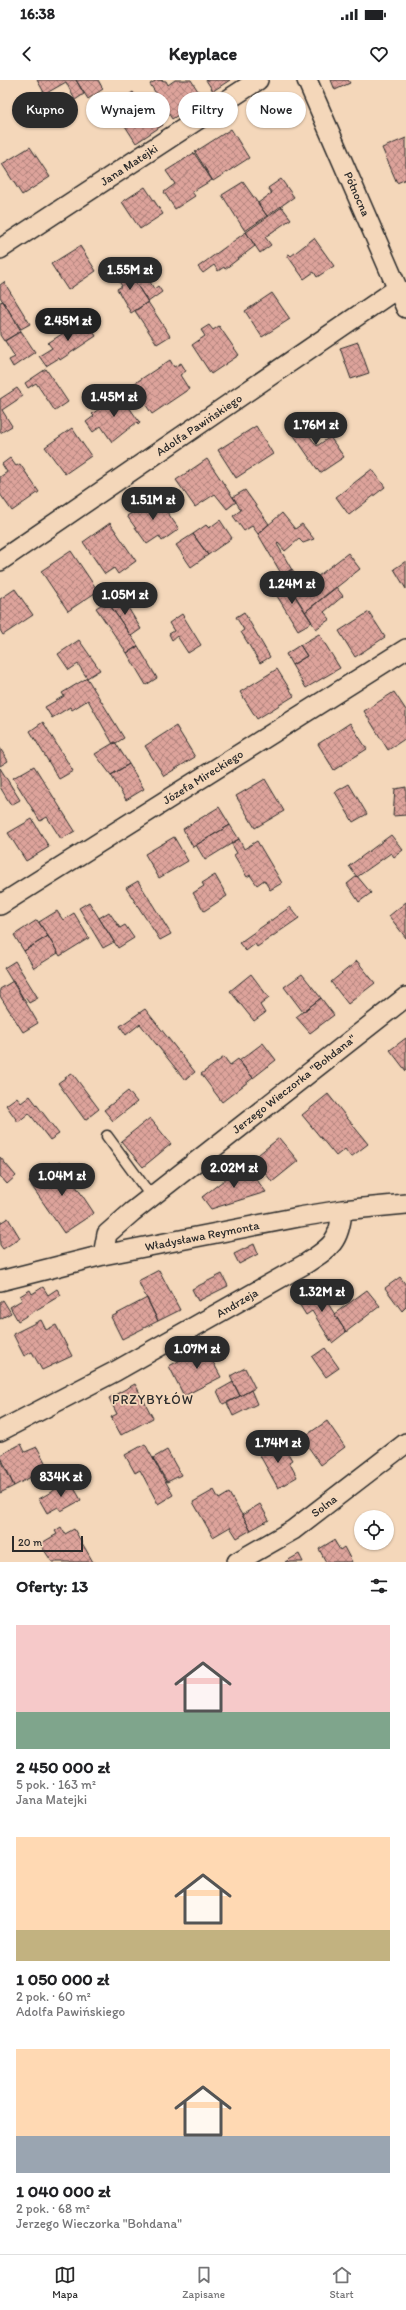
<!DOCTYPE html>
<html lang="pl">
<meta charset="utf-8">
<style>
body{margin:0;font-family:Itim,sans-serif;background:#f2f2f2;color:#202124;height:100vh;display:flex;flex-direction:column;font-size:15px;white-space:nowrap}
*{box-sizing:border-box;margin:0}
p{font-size:13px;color:#757577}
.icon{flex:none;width:22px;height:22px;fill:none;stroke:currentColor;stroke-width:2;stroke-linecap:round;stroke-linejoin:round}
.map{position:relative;height:1482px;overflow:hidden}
.details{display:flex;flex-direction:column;background:#fff;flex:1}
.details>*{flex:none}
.banner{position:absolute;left:12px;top:12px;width:382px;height:36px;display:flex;gap:8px}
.fabs{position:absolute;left:354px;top:1430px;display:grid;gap:8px}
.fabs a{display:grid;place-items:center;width:40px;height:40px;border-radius:50%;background:#fff;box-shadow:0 1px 3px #0004;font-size:20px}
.scale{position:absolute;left:12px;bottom:10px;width:71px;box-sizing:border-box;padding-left:4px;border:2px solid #2b2b2b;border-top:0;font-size:11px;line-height:14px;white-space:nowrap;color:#2b2b2b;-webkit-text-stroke:3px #f4d7ba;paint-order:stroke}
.price{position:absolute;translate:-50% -34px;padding:0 9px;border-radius:14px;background:#2b2b2b;color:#fff;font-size:13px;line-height:26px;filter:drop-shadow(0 1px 2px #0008)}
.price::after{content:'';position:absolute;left:50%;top:24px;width:12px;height:9px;margin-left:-6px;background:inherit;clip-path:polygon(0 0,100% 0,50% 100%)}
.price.selected{background:#222;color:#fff}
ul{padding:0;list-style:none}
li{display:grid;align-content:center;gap:8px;height:212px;padding:0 16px}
li span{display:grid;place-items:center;height:124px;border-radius:0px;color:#555}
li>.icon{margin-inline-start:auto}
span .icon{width:72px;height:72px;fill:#fffc;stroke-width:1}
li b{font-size:17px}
h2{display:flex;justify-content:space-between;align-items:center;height:48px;padding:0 16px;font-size:17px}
.tag{padding:0 14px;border-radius:18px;background:#fff;box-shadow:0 1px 3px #0004;font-size:14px;line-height:36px}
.tag.selected{background:#2b2b2b;color:#fff}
.status{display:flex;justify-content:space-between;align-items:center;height:28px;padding:0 20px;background:#fff;direction:ltr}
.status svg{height:11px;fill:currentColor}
header{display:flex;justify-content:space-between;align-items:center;height:52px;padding:0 16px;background:#fff;font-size:18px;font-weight:700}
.tabs{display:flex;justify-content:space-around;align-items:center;height:56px;border-top:1px solid #e0e0e0;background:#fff;font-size:11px;color:#757577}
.tabs a{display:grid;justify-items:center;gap:2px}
.tabs .selected{color:#2b2b2b}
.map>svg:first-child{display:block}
</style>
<div class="status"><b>16:38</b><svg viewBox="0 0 49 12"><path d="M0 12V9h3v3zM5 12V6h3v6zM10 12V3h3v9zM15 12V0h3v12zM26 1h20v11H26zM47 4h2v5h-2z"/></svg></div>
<header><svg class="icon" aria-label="back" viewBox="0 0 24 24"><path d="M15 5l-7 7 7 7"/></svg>Keyplace<svg class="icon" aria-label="heart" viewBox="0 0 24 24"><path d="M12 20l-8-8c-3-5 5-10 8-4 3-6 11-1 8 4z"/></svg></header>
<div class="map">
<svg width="406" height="1482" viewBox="0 0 406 1482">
<defs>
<pattern id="building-cross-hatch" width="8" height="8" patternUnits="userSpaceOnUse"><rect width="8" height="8" fill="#dda39b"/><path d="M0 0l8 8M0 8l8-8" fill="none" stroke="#b3857f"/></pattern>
</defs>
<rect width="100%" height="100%" fill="#f4d7ba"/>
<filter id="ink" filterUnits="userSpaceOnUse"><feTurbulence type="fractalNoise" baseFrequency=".025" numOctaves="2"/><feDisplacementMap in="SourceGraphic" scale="8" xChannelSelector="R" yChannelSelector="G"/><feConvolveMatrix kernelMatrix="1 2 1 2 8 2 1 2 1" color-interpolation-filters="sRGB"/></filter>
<g filter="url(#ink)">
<!-- building -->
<path fill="url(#building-cross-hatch)" stroke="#2b2b2b" d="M37,0H76L84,14L75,20L66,2L45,14Z
M76,0H98L103,9L88,19Z
M157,0L166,1L168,5L175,0H191L203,19L172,39L150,4Z
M206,0H230L213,11Z
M331,0H348L350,3L335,10Z
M133,12L141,24L146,20L163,45L136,63L120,38L128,32L120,21Z
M231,49L249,78L213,101L195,72Z
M406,58V99L397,103L382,68Z
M30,67L50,97L22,115L2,84Z
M194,73L212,100L192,112L195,116L175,129L164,112L175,104L166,91Z
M281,99L294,117L267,136L258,123L272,113L268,108Z
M243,102L267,136L245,151L222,115Z
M145,107L163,134L140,149L122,122Z
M282,127L291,139L265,157L271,165L260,173L246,152Z
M246,152L255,166L225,189L224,187L218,191L214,185L203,193L198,187Z
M314,158L334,186L317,197L314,192L304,199L287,175L289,174L291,176Z
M80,166L96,191L68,210L51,184Z
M138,180L154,209L158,206L162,212L148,222L126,188Z
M126,188L148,222L131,233L117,209L122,206L115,195Z
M4,202L30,244L21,249L0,217V205Z
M272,213L290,239L262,257L245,231Z
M3,221L21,251L4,261L0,255V222Z
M148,222L170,256L157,264L135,231Z
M85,239L96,256L60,280L59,278L46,286L39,276L52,268L48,263Z
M209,245L213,250L219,246L239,275L211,294L192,265L205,256L201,250Z
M21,251L35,272L13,287L9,280L15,277L5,261Z
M358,262L369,293L351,299L340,268Z
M170,280L174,287L181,283L186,291L180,295L189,309L152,334L132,305Z
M46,289L68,322L55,331L36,303L28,308L25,303Z
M17,308L23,316L2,330L12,346L0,353V319Z
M120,314L140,343L138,345L137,342L112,362L101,346L93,352L86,342L94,336L92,334Z
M305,335L310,343L304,348L317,366L330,357L344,377L320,393L288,347Z
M256,346L273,374L236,398L218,370Z
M72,348L91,376L65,394L45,367Z
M10,378L16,386L20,384L39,412L12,431L0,414V397L7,392L2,384Z
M207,379L236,422L227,429L215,414L195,427L176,400Z
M372,389L385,407L349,435L336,417Z
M245,410L269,444L258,454L252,446L244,451L233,436L241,430L233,417Z
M156,416L179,449L162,461L159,456L147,464L127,436Z
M282,433L295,449L302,444L314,459L303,463L299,459L285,471L278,463L277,464L292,490L282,495L258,454Z
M220,440L232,458L208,475L193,454L206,445L209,448Z
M110,443L136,481L118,494L114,488L105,494L83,462Z
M193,454L208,475L191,487L176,465Z
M71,471L98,511L68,531L41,491Z
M348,473L360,489L305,532L282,495L292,489L304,507Z
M406,481V509L394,489Z
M284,498L312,542L298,550L277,516L280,514L274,504Z
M336,507L343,516L324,532L330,539L316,549L305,532Z
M15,509L33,535L3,555L0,550V519Z
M121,516L141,549L131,556L109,524Z
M107,521L138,566L127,573L96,528Z
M244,532L270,577L260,583L241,552L244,550L236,537Z
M369,532L385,557L355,577L339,551Z
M182,534L201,565L188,573L177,556L172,560L169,554L174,551L169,543Z
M319,554L340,588L306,608L292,585L307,576L300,565Z
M79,560L100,590L87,598L78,584L69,590L58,574Z
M300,565L307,576L292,585L286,574Z
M138,566L157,598L146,605L127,573Z
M277,589L294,616L257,639L240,612Z
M87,598L124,658L116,663L113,664L88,620L72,630L70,627L52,638L45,627L64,616L62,613Z
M394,612L406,630V658L388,670L364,631Z
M43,642L73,691L59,699L30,651Z
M350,643L367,669L334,690L318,664Z
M176,646L195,677L164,696L145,666Z
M115,662L129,684L111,695L95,674Z
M0,668L8,681L0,686Z
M129,684L144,709L126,720L111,695Z
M34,686L75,751L61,759L47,737L40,741L13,698Z
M0,688L20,720L11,725L0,707Z
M265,699L284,731L255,748L236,716Z
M349,704L367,734L353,742L335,712Z
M406,707V735L393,736L395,709Z
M219,727L230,745L193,767L183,749Z
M32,739L49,767L26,781L8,753Z
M230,745L239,759L205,780L196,765Z
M391,755L403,770L394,777L391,773L357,797L349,786Z
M174,757L188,781L159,798L145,774Z
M239,759L244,769L257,761L282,803L270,810L264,800L257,805L250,795L247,797L234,775L237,773L231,763Z
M215,795L227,816L204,831L193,813L204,806L202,803Z
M357,796L371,813L359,822L347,804Z
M138,801L171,854L160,860L126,808Z
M89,822L114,862L103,868L79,828Z
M406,822V858L389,836Z
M290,827L299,838L257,867L255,864L246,871L239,863Z
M57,831L63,840L74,833L89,858L60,876L39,842Z
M109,832L120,848L125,845L134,858L118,868L99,838Z
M37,840L48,856L24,871L14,855Z
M48,856L58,873L34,888L24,871Z
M15,881L38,918L29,923L25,917L23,919L4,888Z
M357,881L375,903L348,924L331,902Z
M251,894L269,918L260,925L265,933L254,941L230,911Z
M302,894L321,918L303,932L284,907Z
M13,901L38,943L23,952L0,916V909Z
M321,918L334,935L310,953L296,937Z
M145,929L195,992L185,1000L140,944L126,955L120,946Z
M406,958V991L390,970Z
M263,963L276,980L253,998L239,981Z
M224,977L230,985L238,979L253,998L222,1022L201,994Z
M72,993L99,1029L85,1040L58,1003Z
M128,1011L137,1022L113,1041L104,1030Z
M328,1014L368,1064L351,1077L345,1069L336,1076L302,1035Z
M30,1016L59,1054L50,1060L29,1033L18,1042L6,1025L17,1017L21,1023Z
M150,1038L171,1064L143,1087L121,1061Z
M279,1058L298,1081L272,1102L254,1078Z
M0,1077L16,1096L7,1104L0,1096Z
M60,1082L94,1133L64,1153L29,1102Z
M245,1084L266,1112L211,1129L202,1117Z
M8,1138L20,1158L3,1169L0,1165V1143Z
M254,1164L258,1174L239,1184L234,1174Z
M159,1190L180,1230L158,1241L138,1201Z
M222,1194L228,1206L198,1221L192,1209Z
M400,1197L406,1205V1227L402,1231L385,1208Z
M317,1206L346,1252L332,1263L312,1231L306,1235L296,1219Z
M43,1207L48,1215L57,1209L61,1215L18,1241L10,1227L22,1220L20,1216L30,1210L32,1214Z
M367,1210L380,1226L346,1252L334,1234Z
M147,1218L158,1241L122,1259L111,1237Z
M3,1220L11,1233L0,1239V1222Z
M41,1240L46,1250L56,1245L72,1276L42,1290L32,1272L24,1276L13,1254Z
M213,1263L221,1278L213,1282L221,1297L184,1316L169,1286Z
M325,1268L339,1288L326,1297L312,1277Z
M245,1288L255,1308L240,1316L230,1296Z
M233,1302L240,1316L223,1324L217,1311Z
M135,1304L153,1338L121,1355L111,1337L117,1334L109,1318Z
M251,1310L257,1324L233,1336L227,1323Z
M327,1341L345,1367L321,1385L302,1358Z
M280,1360L292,1380L289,1382L297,1397L278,1408L258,1372Z
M21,1364L25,1372L37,1367L48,1388L14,1406L0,1375Z
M145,1364L173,1415L158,1424L140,1390L135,1393L125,1375Z
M167,1370L181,1395L167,1402L153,1378Z
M0,1378L14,1406L0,1413Z
M70,1401L81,1420L61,1431L58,1427L47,1433L39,1419Z
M214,1410L219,1419L229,1413L251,1450L237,1458L230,1447L213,1457L193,1422Z
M260,1424L269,1440L251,1450L242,1435Z
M61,1447L65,1454L74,1449L93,1482H52L40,1464L57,1454L55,1451Z
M334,1460L340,1470L344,1467L352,1482H326L319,1469Z
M299,1474L303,1482H285Z"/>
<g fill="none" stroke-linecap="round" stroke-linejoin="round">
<!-- service casing -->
<g stroke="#2b2b2b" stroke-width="13">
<path id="service" d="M107,1056L151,1116"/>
</g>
<!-- minor casing -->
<g stroke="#2b2b2b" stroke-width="22">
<path id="minor" d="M307,0L406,228
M0,169L258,0
M0,481L398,208
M0,825L406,569
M103,1175L107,1154L132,1132L406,917
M0,1201L103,1175L299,1137L342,1130L406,1124
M0,1351L116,1291L305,1184C330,1168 340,1162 342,1130
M237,1482L293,1450L406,1363"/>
</g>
<!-- service -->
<use href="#service" stroke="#f4d7ba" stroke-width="10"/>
<!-- minor -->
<use href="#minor" stroke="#f4d7ba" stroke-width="19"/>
</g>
</g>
<g text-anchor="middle" stroke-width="3.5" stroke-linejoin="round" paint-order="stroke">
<!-- street labels -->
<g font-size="12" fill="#2b2b2b" stroke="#f4d7ba">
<text transform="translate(129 85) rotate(-33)" y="4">Jana Matejki</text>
<text transform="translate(357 114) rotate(66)" y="4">Północna</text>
<text transform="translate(199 345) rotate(-34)" y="4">Adolfa Pawińskiego</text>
<text transform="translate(203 697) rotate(-32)" y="4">Józefa Mireckiego</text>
<text transform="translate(294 1004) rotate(-38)" y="4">Jerzego Wieczorka "Bohdana"</text>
<text transform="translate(202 1156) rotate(-11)" y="4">Władysława Reymonta</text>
<text transform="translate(237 1223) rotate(-30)" y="4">Andrzeja</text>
<text transform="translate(324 1426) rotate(-37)" y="4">Solna</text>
</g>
<!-- neighbourhood labels -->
<g font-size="13" letter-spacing="1" fill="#2b2b2b" stroke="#f4d7ba">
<text x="153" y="1324">PRZYBYŁÓW</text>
</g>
</g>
</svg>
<div class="fabs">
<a><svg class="icon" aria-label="locate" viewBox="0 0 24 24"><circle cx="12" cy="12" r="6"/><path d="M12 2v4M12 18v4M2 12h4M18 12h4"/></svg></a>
</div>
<div class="scale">20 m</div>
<b class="price" style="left:130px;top:211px">1.55M zł</b>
<b class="price selected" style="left:68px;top:262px">2.45M zł</b>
<b class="price" style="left:114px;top:338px">1.45M zł</b>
<b class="price" style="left:316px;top:366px">1.76M zł</b>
<b class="price" style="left:153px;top:441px">1.51M zł</b>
<b class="price" style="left:292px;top:525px">1.24M zł</b>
<b class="price" style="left:125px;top:536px">1.05M zł</b>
<b class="price" style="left:234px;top:1109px">2.02M zł</b>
<b class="price" style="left:62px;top:1117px">1.04M zł</b>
<b class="price" style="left:322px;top:1233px">1.32M zł</b>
<b class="price" style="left:197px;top:1290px">1.07M zł</b>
<b class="price" style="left:278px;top:1384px">1.74M zł</b>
<b class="price" style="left:61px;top:1418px">834K zł</b>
<div class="banner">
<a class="tag selected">Kupno</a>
<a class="tag">Wynajem</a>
<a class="tag">Filtry</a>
<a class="tag">Nowe</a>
</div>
</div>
<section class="details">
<h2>Oferty: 13<svg class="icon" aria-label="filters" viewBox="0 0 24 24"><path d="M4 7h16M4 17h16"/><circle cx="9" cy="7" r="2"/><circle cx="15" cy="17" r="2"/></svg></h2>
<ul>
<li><span style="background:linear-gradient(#f6c9c9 70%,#7fa58c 0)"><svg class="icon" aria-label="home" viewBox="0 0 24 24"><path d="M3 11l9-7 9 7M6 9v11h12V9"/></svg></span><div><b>2 450 000 zł</b><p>5 pok. · 163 m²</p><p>Jana Matejki</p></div></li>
<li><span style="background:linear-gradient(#ffd9b3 75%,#c2b280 0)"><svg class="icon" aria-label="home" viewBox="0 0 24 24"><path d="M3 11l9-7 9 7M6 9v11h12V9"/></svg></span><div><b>1 050 000 zł</b><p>2 pok. · 60 m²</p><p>Adolfa Pawińskiego</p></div></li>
<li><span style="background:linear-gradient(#ffd9b3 70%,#9aa5b1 0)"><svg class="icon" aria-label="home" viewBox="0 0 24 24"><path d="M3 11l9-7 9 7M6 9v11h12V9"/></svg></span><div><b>1 040 000 zł</b><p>2 pok. · 68 m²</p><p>Jerzego Wieczorka &quot;Bohdana&quot;</p></div></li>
</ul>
</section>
<nav class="tabs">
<a class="selected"><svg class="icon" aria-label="map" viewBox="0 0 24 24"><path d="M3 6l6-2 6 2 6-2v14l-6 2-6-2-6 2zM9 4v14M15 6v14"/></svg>Mapa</a>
<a><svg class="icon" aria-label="saved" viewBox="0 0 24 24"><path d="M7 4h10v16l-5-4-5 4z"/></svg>Zapisane</a>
<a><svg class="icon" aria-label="home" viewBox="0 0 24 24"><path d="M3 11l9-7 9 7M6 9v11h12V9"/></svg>Start</a>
</nav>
